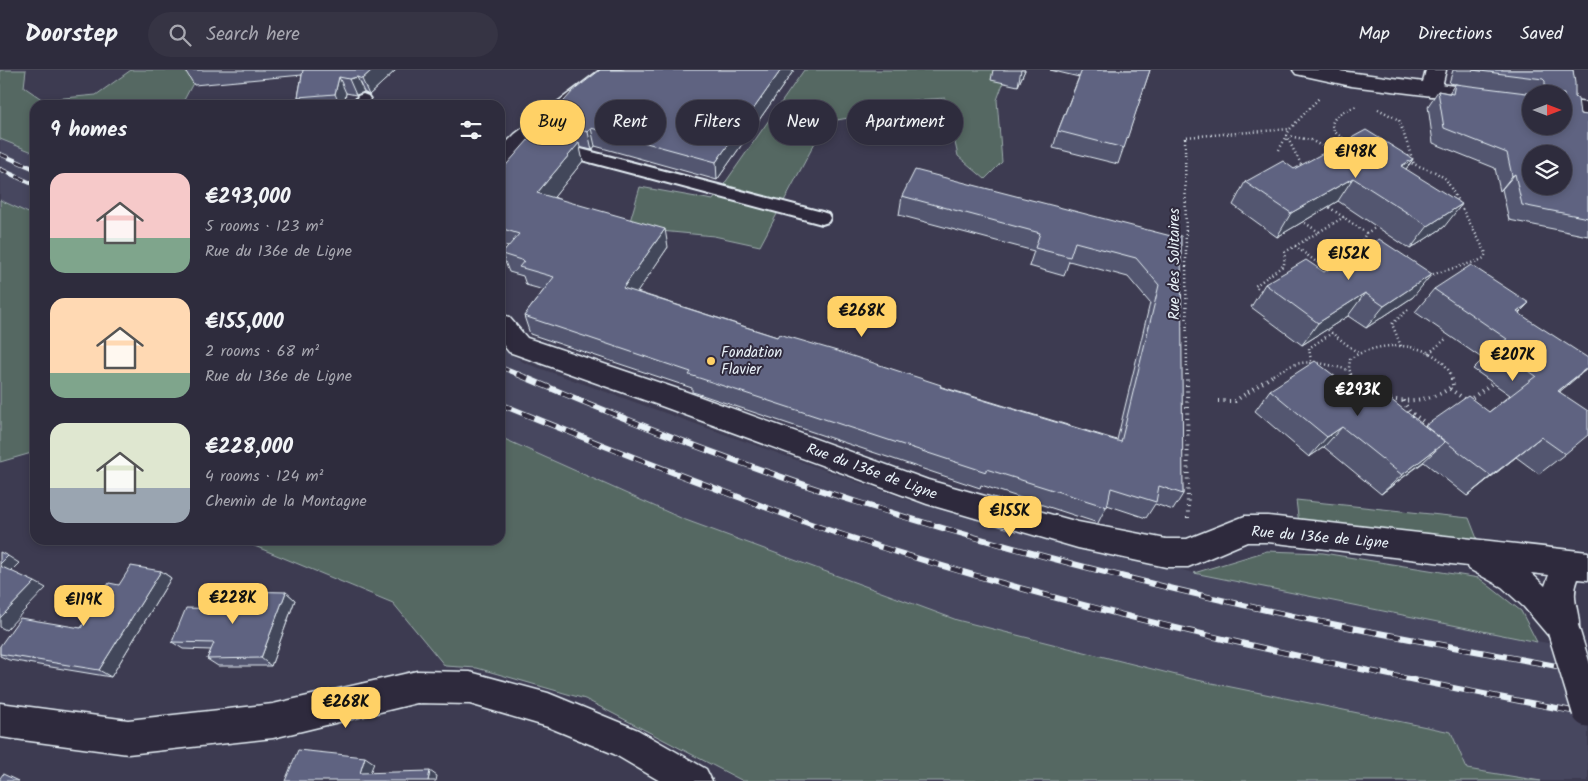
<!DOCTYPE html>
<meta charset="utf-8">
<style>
body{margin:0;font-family:Kalam,sans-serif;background:#363444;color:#f1f3f6;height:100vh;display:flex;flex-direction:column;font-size:19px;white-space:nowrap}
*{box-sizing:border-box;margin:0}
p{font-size:16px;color:#a7a7b0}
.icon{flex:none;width:28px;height:28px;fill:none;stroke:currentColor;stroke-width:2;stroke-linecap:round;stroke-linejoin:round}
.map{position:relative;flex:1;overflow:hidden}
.sheet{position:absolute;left:30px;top:30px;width:475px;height:445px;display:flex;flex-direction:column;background:#2e2c3d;border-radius:15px;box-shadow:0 2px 8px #0003,0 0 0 1px #494857}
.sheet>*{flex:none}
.hud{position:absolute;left:520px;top:30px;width:475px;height:45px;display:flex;gap:10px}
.needle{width:32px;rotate:90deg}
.tools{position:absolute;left:1522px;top:15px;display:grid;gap:10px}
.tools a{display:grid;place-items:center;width:50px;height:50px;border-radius:50%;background:#2e2c3d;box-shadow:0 2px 8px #0003,0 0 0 1px #494857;font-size:25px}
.price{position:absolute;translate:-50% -42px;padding:0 11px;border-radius:10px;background:#ffd166;color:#111;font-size:16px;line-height:32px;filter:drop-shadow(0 1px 2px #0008)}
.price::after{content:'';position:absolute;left:50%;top:30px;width:15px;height:11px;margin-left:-8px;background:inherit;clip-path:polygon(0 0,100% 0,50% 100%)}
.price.active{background:#222;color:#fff}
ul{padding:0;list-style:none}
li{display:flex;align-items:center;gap:15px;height:125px;padding:0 20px}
li span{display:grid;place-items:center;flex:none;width:140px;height:100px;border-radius:15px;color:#555}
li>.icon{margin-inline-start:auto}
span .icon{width:60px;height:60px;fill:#fffc;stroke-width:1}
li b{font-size:21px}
h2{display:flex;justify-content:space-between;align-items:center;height:60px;padding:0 20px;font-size:21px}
.pill{padding:0 18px;border-radius:22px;background:#2e2c3d;box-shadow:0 2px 8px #0003,0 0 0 1px #494857;font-size:18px;line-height:45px}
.pill.active{background:#ffd166;color:#111}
header{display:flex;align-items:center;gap:30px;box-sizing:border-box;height:70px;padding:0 25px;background:#2e2c3d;border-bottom:1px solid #494857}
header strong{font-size:24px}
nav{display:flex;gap:28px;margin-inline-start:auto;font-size:18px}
.search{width:350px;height:45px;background:#363444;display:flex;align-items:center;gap:12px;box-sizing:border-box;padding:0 18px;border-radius:28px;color:#a7a7b0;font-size:19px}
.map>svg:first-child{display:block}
</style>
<header>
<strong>Doorstep</strong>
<div class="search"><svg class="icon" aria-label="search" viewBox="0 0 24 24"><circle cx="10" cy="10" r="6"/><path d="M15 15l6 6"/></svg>Search here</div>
<nav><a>Map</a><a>Directions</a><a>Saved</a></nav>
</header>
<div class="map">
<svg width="1588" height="711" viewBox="0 0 1588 711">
<rect width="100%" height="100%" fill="#3d3b51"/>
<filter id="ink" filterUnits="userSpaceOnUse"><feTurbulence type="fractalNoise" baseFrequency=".02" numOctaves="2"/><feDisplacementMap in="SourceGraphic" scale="10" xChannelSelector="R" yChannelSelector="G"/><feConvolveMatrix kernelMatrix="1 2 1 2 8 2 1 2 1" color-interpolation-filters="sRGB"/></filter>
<g filter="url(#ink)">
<!-- built -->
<path fill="#47475f" d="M0,69L35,83V146L0,130Z
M500,278L525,293L911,431L1194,503L1588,581V711H1541L1466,699L1192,609L957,550L683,449L500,367Z"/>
<!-- green -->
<path fill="#546862" stroke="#9eacad" d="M0,0H26L24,17L43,30L96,25L131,0H200L184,30L187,35H35V83L0,69Z
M804,0H1008L997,30L1002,92L985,109L958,86L945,28L901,31L865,45L826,52L760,176L714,166L628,158L640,117L713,130Z
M0,130L35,146V382L0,392Z
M500,367L683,449L957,550L1192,609L1451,662L1467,699L1541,711H743L585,629L477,598L445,596L393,533L240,470H500Z
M1296,430L1469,448L1483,484L1300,462Z
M1267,481L1323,483L1479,508L1521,541L1537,572L1194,503Z"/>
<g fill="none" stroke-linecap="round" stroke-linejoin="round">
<!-- service casing -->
<g stroke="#e8f1f8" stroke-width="4">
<path id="service" d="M363,24L368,26L370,29L367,35H353L358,26Z
M554,72L822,142L828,144L830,148L828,152L822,154L548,81L546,77L548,73Z"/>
</g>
<!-- minor casing -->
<g stroke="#e8f1f8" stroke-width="3">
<path id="minor" d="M600,0H623L531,74L508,97L500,99V79L515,64Z
M1426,0H1446L1441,20L1438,24L1431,26L1424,24L1421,20Z
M500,244L509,247L527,268L684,321L928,410L1078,452L1166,469H1187L1245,446H1268L1588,482V510L1578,509C1570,529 1580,540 1579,558C1579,562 1576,566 1574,570L1563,574L1552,570L1524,537L1502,517L1469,499L1468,496L1268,472H1247L1188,497H1166L1078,478L927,434L664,337L509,282L500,271ZM1531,503L1549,505L1545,516Z
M417,601L470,602L548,623L638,660L706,699L712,711H660L614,684L548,657L470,634L417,633L273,668L128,684L0,667V633L128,650L273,634Z"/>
</g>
<!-- secondary casing -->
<g stroke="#e8f1f8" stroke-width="3">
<path id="secondary" d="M1293,0H1332L1531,26V38L1351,16L1296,4Z
M1564,30L1588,33V45L1564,42Z"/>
</g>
<!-- path-far1 -->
<path stroke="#e8f1f8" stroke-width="2.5" stroke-dasharray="1 3" stroke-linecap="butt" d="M1378,39L1399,50L1414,94
M1286,65L1303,98
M1287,66L1311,70L1332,82
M1350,72C1320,58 1332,44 1357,36
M1327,79L1339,68
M1279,80L1290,59L1320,27
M1408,92L1435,102L1446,109L1486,183L1484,188L1478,191L1427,206
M1326,135L1366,163L1362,171L1363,182
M1305,153L1319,162
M1366,163L1375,158
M1295,176L1331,203
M1264,223L1255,216L1284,195L1285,182L1344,147
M1328,260L1358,283
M1401,276L1392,254L1410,238
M1429,283L1447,268
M1311,291L1309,278L1332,263
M1187,305L1185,67L1290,59
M1273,305C1302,286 1317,292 1349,300
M1351,305L1349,298L1350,289C1378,269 1436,270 1451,305"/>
<!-- path -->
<path stroke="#e8f1f8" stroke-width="4" stroke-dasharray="1 4.5" stroke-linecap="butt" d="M1187,304L1188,451
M1350,304C1366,336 1429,338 1453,315L1451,304
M1450,319L1466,330
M1218,331H1235L1275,304
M1403,331L1410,342L1427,354
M1468,331L1491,314"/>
<!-- service -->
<use href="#service" fill="#2f2a3d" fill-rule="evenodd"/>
<!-- minor -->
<use href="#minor" fill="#2f2a3d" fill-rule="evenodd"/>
<!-- secondary -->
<use href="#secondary" fill="#2f2a3d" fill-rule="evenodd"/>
<!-- rail-far1 casing -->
<g stroke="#e8f1f8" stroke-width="4.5">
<path id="rail-far1" d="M0,84L35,99
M0,99L35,115
M500,297L520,305"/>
</g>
<!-- rail casing -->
<g stroke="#e8f1f8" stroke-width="6">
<path id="rail" d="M517,304C630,352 745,397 863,434C1009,480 1158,517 1307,549C1400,568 1494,584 1588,602
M500,334C581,367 662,399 744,429C778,442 811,455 846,466C1088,545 1339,597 1588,644"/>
</g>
<!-- rail-far1 -->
<use href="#rail-far1" stroke="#2f2a3d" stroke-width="3" stroke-dasharray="9" stroke-linecap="butt"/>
<!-- rail -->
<use href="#rail" stroke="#2f2a3d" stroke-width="4.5" stroke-dasharray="12" stroke-linecap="butt"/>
<!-- minor-bridge casing -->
<g stroke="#e8f1f8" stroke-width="34" stroke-linecap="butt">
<path id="minor-bridge" d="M1563,559L1588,641"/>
</g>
<!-- minor-bridge -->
<use href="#minor-bridge" stroke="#2f2a3d" stroke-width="31"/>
</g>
<!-- wall -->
<path fill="#52566f" stroke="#e8f1f8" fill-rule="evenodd" d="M185,0H396L369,25L364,22L356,25L346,23L344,35H302L298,27L302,5L194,15Z
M600,0H794L717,110L595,76L592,80L579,77L583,91L554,127L668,177L637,222L777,267L1117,370L1150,233L1128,207L1069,191L1064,206L1029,196L1034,181L899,145L902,126L1170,166L1183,424L1173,440L1155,434L1146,448L1107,435L1098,453L981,415L980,418L696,323L692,322V318L530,264L524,246L544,220L526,215L523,206L509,202L502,184L508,177L501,175L500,171V102L550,65L546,51Z
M993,0H1025L1018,16L991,10Z
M1050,0H1150L1118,94L1053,78L1058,61L1079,7Z
M1453,0H1573L1575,27L1580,44L1588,46V166L1509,150L1502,119L1500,121L1495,98L1433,73L1428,36L1438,21L1449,23L1455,14L1461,15L1449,13ZM1531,24H1564L1531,56Z
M1413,89L1406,99L1444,157L1410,179L1338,131L1277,167L1233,135L1245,112L1294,99Z
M1324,202L1413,227L1366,258L1348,246L1302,275L1251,237L1265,214Z
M1434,219L1529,233L1519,243L1569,314L1560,321L1565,384L1539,404L1516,387L1467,426L1424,392L1381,424L1324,377L1309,387L1255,341L1270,320L1371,334L1424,356L1489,342L1510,325L1473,299L1483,289L1415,242Z
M161,501L171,508L111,607L9,590L0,586V576L81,558L119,515Z
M286,522L295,530L271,596H218L207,589L211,580L183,579L172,572L228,539Z"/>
<!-- shaded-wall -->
<path fill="#42465a" stroke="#e8f1f8" d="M372,0H396L369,25L362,9Z
M781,0H794L717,110L716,92Z
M1021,0H1025L1018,16Z
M339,7L346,23L344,35H340L335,24Z
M357,7L364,22L356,25L349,9Z
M591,58L595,76L592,80L588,62Z
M579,73L583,91L543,141L537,123Z
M1413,89L1397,112L1401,96Z
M1515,104L1502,119L1500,121L1512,106Z
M1353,108L1338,131L1277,167L1291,143Z
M1462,134L1444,157L1410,179L1428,156Z
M665,159L668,177L628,236L623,218Z
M1432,204L1413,227L1366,258L1384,236Z
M1365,223L1348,246L1302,275L1318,253Z
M1529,233L1507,255L1517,242Z
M1588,298L1569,314L1534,342L1558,321Z
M1342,357L1324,377L1309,387L1327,367Z
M1541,367L1516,387L1467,426L1491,406Z
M1445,372L1423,392L1381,424L1402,405Z
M8,486L19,493L10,502L0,496V494Z
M161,501L171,508L111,607L99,600Z
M35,512L46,518L6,560L0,557V548Z
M286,522L295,530L271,596L261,588Z
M365,687L374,693L368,708L360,703Z
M430,701L437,706L436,711H428Z"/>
<!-- building -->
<path fill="#5f6481" stroke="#e8f1f8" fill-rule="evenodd" d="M303,0H372L362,9L357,7L349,9L339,7L335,24L298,27Z
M600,0H781L716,92L591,58L588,62L546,51L573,21Z
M1082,0H1150L1124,78L1058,61Z
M1472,0H1573L1575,13V27L1578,29L1580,44L1588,45V148L1522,135L1515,104L1512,106L1507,83L1444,58L1438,21L1453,24L1455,14L1534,24H1531V56H1564V24H1544L1545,23V11L1543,9ZM1531,84H1564V116H1531Z
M1366,60L1413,89L1401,96L1462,134L1428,156L1353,108L1291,143L1245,112L1283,91L1294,99Z
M536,61L579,73L537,123L665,159L623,218L777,267L779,264L837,281L941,315L940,317L1121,372L1159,215L1136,188L1075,172L1070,187L1035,178L1040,163L902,126L915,100L1171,166V165L1181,166L1183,424L1159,416L1156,432L1111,418L1107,437L986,399V402L693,306L689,305L691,302L524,246L554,207L519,197L524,191L502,184L519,164L500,158V102Z
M1379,169L1432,204L1384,236L1365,223L1318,253L1265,214L1306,190L1324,202Z
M1471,195L1529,233L1517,242L1588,288V297L1558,321L1588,341V365L1565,384L1541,367L1491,406L1425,356L1468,326L1489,342L1536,306L1495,277L1507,269L1434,219Z
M1315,291L1371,334L1385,325L1445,372L1402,405L1342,357L1327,367L1270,320Z
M0,482L8,486L0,494Z
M0,496L35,512L0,548Z
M131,496L161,501L99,600L0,584V576L20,548L81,558L109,513L119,515Z
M235,521L286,522L261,588L207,589L214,573L172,572L186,538L228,539Z
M298,680L365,687L360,703L430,701L428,711H285Z
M3,704L18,711H0V708Z"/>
</g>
<!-- markers -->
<circle fill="#ffd166" stroke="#2f2a3d" stroke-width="2" cx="711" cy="291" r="5"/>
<g text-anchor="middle" stroke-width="4" stroke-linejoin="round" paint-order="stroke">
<!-- street labels -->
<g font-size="15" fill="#e8f1f8" stroke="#2f2a3d">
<text transform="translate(1174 194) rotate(-90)" y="5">Rue des Solitaires</text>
<text transform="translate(872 401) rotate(20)" y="5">Rue du 136e de Ligne</text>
<text transform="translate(1320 467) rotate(5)" y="5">Rue du 136e de Ligne</text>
</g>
<!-- poi labels -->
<g font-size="15" fill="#e8f1f8" stroke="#2f2a3d" text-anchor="start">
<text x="721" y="287">Fondation<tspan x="721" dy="17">Flavier</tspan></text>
</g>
</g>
</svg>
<div class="tools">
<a><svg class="needle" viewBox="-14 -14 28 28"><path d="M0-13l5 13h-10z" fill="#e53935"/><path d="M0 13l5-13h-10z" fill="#a7a7b0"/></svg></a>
<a><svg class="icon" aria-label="layers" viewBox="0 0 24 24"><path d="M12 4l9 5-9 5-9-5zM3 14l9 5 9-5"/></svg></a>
</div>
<b class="price" style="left:1356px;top:109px">€198K</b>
<b class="price" style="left:1349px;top:211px">€152K</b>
<b class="price" style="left:862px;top:268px">€268K</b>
<b class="price" style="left:1513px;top:312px">€207K</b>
<b class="price active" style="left:1358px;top:347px">€293K</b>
<b class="price" style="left:1010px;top:468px">€155K</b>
<b class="price" style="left:233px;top:555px">€228K</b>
<b class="price" style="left:84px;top:557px">€119K</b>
<b class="price" style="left:346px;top:659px">€268K</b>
<div class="hud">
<a class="pill active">Buy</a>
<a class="pill">Rent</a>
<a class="pill">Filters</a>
<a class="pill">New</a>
<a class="pill">Apartment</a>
</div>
<section class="sheet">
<h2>9 homes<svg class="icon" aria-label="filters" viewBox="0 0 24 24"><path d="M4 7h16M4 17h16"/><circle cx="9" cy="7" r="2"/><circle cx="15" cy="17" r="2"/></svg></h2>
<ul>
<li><span style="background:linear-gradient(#f6c9c9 65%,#7fa58c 0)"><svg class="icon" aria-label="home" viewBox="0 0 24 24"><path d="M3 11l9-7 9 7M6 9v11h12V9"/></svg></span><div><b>€293,000</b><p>5 rooms · 123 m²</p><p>Rue du 136e de Ligne</p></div></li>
<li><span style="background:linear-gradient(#ffd9b3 75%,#7fa58c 0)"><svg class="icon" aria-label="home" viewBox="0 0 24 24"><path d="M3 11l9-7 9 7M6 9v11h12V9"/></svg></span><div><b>€155,000</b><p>2 rooms · 68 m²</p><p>Rue du 136e de Ligne</p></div></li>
<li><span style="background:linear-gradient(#dfe7d0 65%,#9aa5b1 0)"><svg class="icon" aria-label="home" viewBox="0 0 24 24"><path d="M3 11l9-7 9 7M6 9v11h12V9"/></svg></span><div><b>€228,000</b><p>4 rooms · 124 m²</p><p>Chemin de la Montagne</p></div></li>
</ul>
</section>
</div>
